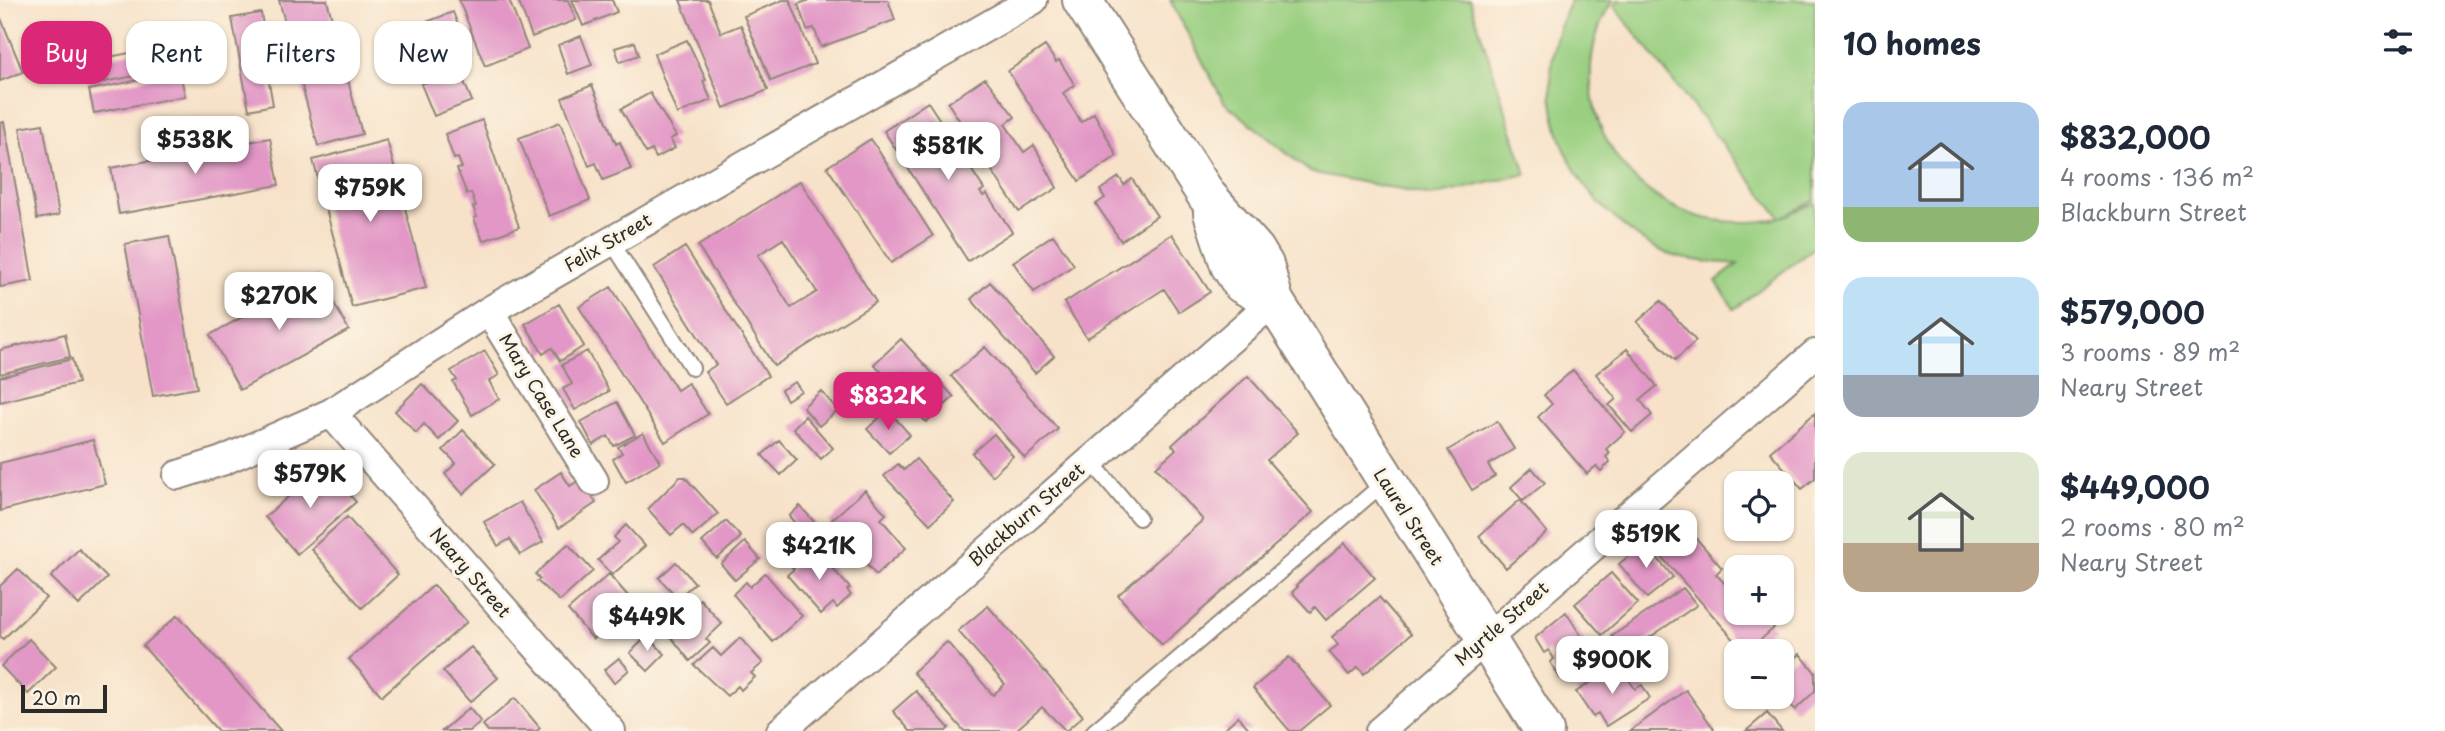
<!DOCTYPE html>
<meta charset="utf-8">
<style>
body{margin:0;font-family:"Playpen Sans",sans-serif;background:#f6f6f7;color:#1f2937;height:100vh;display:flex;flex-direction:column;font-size:26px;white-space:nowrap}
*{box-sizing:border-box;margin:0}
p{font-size:23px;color:#747a83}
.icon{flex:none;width:38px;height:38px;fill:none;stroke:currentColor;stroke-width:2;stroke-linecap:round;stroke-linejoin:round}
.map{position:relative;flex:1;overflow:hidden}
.details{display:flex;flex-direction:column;background:#fff;width:630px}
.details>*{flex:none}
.banner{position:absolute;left:21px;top:21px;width:665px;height:63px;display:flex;gap:14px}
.controls{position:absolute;left:1724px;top:471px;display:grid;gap:14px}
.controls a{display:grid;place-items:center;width:70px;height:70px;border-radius:14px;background:#fff;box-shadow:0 2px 5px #0004;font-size:35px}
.scale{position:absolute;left:21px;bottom:18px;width:86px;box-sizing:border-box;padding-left:7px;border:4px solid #2b2b2b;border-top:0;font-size:19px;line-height:24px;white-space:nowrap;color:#2b2b2b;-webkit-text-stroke:5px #fcf5e5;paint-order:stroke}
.price{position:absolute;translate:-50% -60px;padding:0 16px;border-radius:14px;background:#fff;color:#222;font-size:23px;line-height:46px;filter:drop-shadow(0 2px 4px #0008)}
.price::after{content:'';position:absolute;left:50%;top:42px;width:21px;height:16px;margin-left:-10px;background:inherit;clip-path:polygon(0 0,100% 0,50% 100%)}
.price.current{background:#db2777;color:#fff}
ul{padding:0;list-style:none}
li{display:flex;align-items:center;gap:21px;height:175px;padding:0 28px}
li span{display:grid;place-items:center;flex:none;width:196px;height:140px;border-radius:21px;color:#555}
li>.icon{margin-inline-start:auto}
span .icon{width:84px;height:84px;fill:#fffc;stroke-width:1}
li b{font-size:30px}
h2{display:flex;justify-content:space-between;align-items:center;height:84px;padding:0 28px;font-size:30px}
.pill{padding:0 24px;border-radius:21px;background:#fff;box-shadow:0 2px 5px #0004;font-size:24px;line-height:63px}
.pill.current{background:#db2777;color:#fff}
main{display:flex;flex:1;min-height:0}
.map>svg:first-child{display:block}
</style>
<main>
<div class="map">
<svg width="1815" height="731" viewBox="0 0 1815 731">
<rect width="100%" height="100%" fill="#fcf5e5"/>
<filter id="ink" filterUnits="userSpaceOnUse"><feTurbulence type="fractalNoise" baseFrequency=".0143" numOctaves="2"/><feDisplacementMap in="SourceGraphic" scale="14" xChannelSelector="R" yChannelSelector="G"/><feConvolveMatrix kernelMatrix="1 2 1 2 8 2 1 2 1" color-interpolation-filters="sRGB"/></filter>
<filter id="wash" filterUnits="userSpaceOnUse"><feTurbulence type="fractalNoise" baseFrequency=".00686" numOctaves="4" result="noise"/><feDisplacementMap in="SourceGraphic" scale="28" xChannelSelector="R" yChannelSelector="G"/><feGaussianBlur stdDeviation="1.57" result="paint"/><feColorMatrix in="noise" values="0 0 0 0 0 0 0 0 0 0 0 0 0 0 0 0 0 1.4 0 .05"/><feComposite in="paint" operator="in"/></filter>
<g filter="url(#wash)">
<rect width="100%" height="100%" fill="#f7e2c9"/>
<!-- green -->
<path fill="#9acf81" stroke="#627d56" stroke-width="2" d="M1170,0H1470L1526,174L1432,196L1310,172L1224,102Z
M1571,0H1613C1551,97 1627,222 1738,222C1753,222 1767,222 1780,217L1614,6L1618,0H1815V200L1782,217L1815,203V247L1734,309L1716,281L1738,264C1717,262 1694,262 1674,256C1655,250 1634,235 1619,222C1553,167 1531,78 1571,0Z"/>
<g id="blocks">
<!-- building -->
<path fill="#e297c6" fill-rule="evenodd" d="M279,0H327L362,134L318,146Z
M459,0H509L528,49L485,66Z
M518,0H568L576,20L532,37Z
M572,0H612L617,12L583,26Z
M680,0H708L721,33L741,25L768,90L724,108Z
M783,0H790L815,64L771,81L744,16Z
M810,0H888L895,20L821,47L814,28L807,30L798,4Z
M453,12L468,51L433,64L418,25Z
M261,13L264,32H260L273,105L249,110L232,18Z
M0,16L23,72L0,81Z
M581,36L592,65L568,74L558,45Z
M687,40L706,80L703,81L711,100L677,114L654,54Z
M635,42L639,55L620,62L615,48Z
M175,44L180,67L89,85L84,62Z
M1045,46L1056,62L1059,60L1075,85L1063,93L1081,122L1094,113L1117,156L1079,181L1008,71Z
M457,65L472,101L434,116L421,84L435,79L433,75Z
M180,72L185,96L94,113L89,90Z
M985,78L1015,117L1005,124L1024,152L1034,145L1057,188L1019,212L948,103Z
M592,85L616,144L620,142L631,169L603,180L596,163L589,166L562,98Z
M650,93L676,136L670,139L675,148L656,158L652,150L646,153L621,109Z
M928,102L955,143L951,146L954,151L958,149L984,189L980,192L983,196L987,194L1012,232L968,261L884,131Z
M482,120L519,227L483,241L474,218L477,217L473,207L476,206L471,193L467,194L457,169L462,168L458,158L454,159L445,134Z
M4,122L33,281L0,287V123Z
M560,122L590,200L549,216L519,138Z
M43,124L59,215L37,219L20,128Z
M270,138L279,185L119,214L111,168Z
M871,139L933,236L891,263L827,167Z
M387,140L426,288L352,307L313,160Z
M1119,177L1124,185L1132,179L1157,216L1121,241L1096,204L1105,198L1100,190Z
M800,181L876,302L774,366L698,246ZM783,239L817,292L791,308L758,255Z
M1172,234L1210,292L1179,312L1164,289L1087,338L1064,303Z
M1053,235L1074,265L1034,292L1013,262Z
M169,236L197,388L153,396L125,244Z
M685,247L768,376L726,403L705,372L716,365L654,267Z
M318,275L349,330L240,390L210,335Z
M990,282L1054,356L1035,373L971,299Z
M611,287L677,390L688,383L708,414L665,442L579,307Z
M1661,301L1696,341L1675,360L1637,322Z
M559,304L584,346L560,361L552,348L543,354L525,324Z
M65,334L70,357L0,374V350Z
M901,339L954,397L926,422L874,364Z
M985,347L1058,429L1025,458L951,376Z
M1627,349L1657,386L1640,400L1652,415L1632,432L1609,405L1616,399L1596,374Z
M485,351L499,375L489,381L499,399L472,415L453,382L457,380L451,371Z
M587,351L609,391L575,410L563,389L572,384L562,365Z
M72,359L78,383L0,402V377Z
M1573,370L1625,432L1606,449L1610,453L1606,457L1610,462L1601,471L1596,466L1587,474L1538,417L1552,404L1544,395Z
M1248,376L1298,433L1267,460L1313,512L1162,645L1118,595L1203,520L1156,467L1176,449L1172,445Z
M795,382L801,391L787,400L781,390Z
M422,384L458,421L439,440L424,424L416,433L395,411Z
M821,391L838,410L819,426L803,407Z
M617,402L635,435L614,446L608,436L593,445L581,422Z
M888,410L910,435L889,453L867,429Z
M1815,413V478L1802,489L1770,452Z
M805,416L833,448L821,459L793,428Z
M1497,421L1514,449L1488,465L1495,476L1472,490L1448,450Z
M463,430L495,464L463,494L445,474L456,463L443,450Z
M643,433L660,462L626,482L613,459L622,453L618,447Z
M994,434L1013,456L992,476L972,453Z
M93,440L105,484L0,511V463Z
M779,440L797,460L781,475L762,455Z
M916,459L954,502L930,524L884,476L898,464L904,470Z
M324,465L356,502L297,554L265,517Z
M1532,468L1545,483L1523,501L1511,487Z
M561,472L570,486L581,479L596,503L559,528L534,490Z
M680,477H685L718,514L693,536L683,525L671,535L648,509Z
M865,490L886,514L881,519L906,548L876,575L829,522Z
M1520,500L1547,532L1506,568L1479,536Z
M520,502L543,542L520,555L510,539L498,546L484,522Z
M800,506L817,525L805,535L789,516Z
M347,517L398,575L362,608L311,549Z
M726,521L741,537L717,559L702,542Z
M626,525L645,546L612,575L598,560L618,542L614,537Z
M1689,530L1722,568L1716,574L1736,596V612H1761L1774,628L1748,651H1744L1660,555Z
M745,542L760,559L735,580L721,564Z
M1345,543L1375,578L1326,620L1315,607L1310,612L1292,592L1298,587L1296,585Z
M1645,543L1673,577L1647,598L1619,564Z
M568,544L593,571L560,601L537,581L540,579L535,574Z
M79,549L107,578L79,605L51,577Z
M816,550L850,588L847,590L851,595L837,608L833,603L821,614L787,575L794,569L788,563L798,554L804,560Z
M676,562L695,583L678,598L659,578Z
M18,569L46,598L3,639L0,636V586Z
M765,573L802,616L773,642L733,594L746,582L750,587Z
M1611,573L1638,603L1602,635L1575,604Z
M609,574L634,603L593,639L568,610Z
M434,585L467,622L382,696L349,659Z
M1683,588L1697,605L1624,655L1612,636Z
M1379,597L1411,634L1364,674L1358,667L1349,675L1329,652L1338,645L1332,637Z
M700,599L722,624L706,639L710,643L690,661L666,630Z
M988,606L1083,716L1066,731L1042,707L1015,731H964L913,672L947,642L993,695L1005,684L958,631Z
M1566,612L1594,656L1560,678L1550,662L1554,659L1549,650L1544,653L1535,638Z
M178,615L281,731H218L143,646Z
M647,636L665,654L648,671L630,653Z
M740,638L763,663L751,673L755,677L741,690L738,686L727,696L694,665L713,648L721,656Z
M29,639L56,667L28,694L1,666Z
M471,647L498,678L470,702L443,671Z
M1800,654L1815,672V691L1795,710L1782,695V670Z
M1289,657L1330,705L1299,731H1290L1253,688Z
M619,658L629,670L614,683L604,670Z
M1619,664L1635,689L1642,685L1650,698L1606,726L1598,713L1593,717L1576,692Z
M1686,690L1714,729L1712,731H1630Z
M916,691L949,728L946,731H910L893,711Z
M515,698L540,728L537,731H488L483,725Z
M469,708L481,722L470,731H442Z
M1767,713L1782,731H1746Z
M1238,716L1251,731H1222Z"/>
</g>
</g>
<g filter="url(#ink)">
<use href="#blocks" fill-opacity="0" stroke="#91867a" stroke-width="2"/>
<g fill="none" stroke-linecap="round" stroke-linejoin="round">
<!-- lane casing -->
<g stroke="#91867a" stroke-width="18">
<path id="lane" d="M611,241L692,368
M1090,460L1139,518
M1094,731L1385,482"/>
</g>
<!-- street casing -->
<g stroke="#91867a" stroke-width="32">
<path id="street" d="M489,311L594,481
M331,413L611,731
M178,475L222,461L331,413L489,311L1033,0
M781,731L1274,301
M1380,731L1815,354"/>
</g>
<!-- secondary casing -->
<g stroke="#91867a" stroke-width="42">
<path id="secondary" d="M1082,0L1207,196L1255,250L1264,265L1274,301L1544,731
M1213,213L1230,265L1242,284L1274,301"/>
</g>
<!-- lane -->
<use href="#lane" stroke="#fff" stroke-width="14"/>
<!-- street -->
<use href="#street" stroke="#fff" stroke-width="28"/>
<!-- secondary -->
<use href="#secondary" stroke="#fff" stroke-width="38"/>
</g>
</g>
<g text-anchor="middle" stroke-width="6" stroke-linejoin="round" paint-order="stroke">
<!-- street labels -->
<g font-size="18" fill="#2b2b2b" stroke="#fcf5e5">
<text transform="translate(608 243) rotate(-30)" y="6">Felix Street</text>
<text transform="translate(541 396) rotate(58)" y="6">Mary Case Lane</text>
<text transform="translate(1027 515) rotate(-41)" y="6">Blackburn Street</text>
<text transform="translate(1408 517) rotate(57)" y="6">Laurel Street</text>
<text transform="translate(470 573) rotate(49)" y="6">Neary Street</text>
<text transform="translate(1502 624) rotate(-41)" y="6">Myrtle Street</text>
</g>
</g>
</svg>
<div class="controls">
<a><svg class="icon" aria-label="locate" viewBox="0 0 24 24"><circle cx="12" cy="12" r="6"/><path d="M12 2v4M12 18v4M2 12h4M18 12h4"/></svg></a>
<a>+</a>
<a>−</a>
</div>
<div class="scale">20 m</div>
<b class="price" style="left:195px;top:176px">$538K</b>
<b class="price" style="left:948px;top:182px">$581K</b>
<b class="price" style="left:370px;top:224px">$759K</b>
<b class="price" style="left:279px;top:332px">$270K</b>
<b class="price current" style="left:888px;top:432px">$832K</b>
<b class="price" style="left:310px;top:510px">$579K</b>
<b class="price" style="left:1646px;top:570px">$519K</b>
<b class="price" style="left:819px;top:582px">$421K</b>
<b class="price" style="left:647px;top:653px">$449K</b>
<b class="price" style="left:1612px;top:696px">$900K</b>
<div class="banner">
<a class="pill current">Buy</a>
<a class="pill">Rent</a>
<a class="pill">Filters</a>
<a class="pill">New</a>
</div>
</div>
<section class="details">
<h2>10 homes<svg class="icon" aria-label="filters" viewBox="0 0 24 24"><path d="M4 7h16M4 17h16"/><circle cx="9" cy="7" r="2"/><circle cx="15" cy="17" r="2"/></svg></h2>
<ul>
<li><span style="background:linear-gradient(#a9c7e8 75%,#8fb573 0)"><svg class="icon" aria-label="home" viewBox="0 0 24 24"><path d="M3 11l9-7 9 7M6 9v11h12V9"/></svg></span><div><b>$832,000</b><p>4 rooms · 136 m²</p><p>Blackburn Street</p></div></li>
<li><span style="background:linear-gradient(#bfe0f5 70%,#9aa5b1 0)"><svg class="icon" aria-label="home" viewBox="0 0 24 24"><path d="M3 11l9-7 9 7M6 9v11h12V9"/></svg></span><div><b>$579,000</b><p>3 rooms · 89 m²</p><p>Neary Street</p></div></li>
<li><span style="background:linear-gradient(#dfe7d0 65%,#b9a48a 0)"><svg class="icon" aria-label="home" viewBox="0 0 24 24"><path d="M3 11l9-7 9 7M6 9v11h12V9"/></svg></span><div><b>$449,000</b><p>2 rooms · 80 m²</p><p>Neary Street</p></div></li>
</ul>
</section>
</main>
